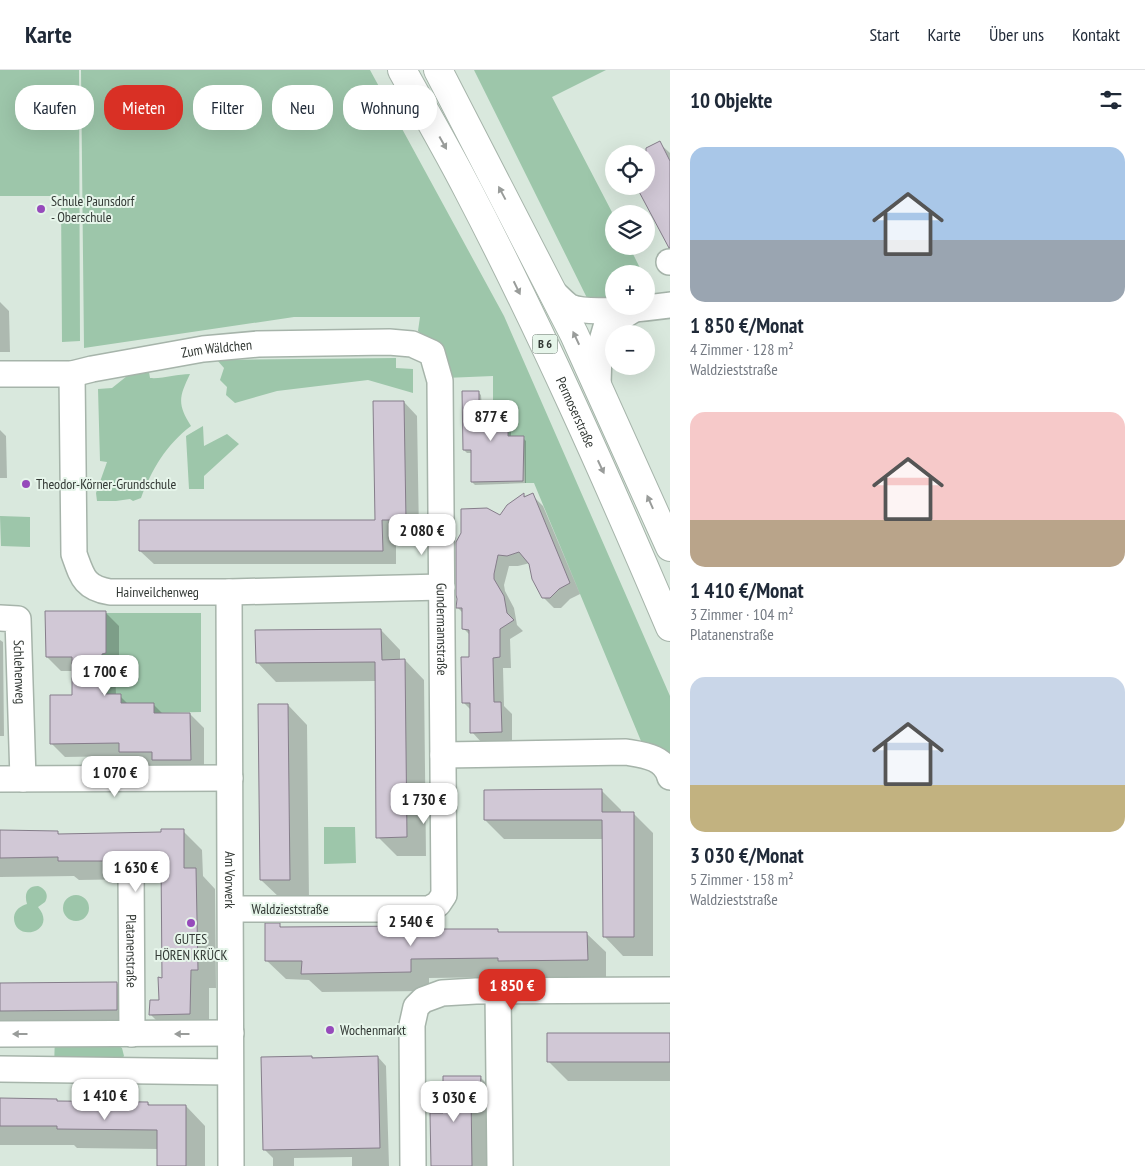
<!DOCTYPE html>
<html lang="de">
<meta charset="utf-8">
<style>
body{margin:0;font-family:"PT Sans Narrow",sans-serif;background:#f6f6f7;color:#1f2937;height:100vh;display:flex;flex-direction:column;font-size:19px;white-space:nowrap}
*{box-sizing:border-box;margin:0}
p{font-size:16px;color:#747a83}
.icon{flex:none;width:28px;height:28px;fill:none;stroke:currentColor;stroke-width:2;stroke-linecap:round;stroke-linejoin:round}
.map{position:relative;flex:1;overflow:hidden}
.side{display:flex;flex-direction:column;background:#fff;width:475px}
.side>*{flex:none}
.top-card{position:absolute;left:15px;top:15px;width:475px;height:45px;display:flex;gap:10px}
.fabs{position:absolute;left:605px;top:75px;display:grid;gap:10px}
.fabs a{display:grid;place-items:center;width:50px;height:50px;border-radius:50%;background:#fff;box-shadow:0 5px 20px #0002;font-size:25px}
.price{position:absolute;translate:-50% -42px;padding:0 11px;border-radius:10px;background:#fff;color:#222;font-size:16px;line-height:32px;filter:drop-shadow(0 1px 2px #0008)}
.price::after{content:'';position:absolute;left:50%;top:30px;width:15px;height:11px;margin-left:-8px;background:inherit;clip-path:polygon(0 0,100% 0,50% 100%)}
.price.on{background:#d93025;color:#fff}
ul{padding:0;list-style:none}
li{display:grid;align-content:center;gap:10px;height:265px;padding:0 20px}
li span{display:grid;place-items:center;height:155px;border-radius:15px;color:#555}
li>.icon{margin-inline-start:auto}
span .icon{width:90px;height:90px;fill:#fffc;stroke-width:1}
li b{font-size:21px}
h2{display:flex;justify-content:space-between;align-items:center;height:60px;padding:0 20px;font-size:21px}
.pill{padding:0 18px;border-radius:20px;background:#fff;box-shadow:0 5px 20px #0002;font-size:18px;line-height:45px}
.pill.on{background:#d93025;color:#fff}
header{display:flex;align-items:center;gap:30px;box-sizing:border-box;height:70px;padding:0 25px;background:#fff;border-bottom:1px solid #e0e1e3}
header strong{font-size:24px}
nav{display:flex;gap:28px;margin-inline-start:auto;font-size:18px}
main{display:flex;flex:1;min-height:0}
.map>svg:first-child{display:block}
</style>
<header>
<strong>Karte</strong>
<nav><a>Start</a><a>Karte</a><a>Über uns</a><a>Kontakt</a></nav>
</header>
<main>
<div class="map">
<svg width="670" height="1096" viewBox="0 0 670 1096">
<rect width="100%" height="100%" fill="#d9e8dd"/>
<!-- green -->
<path fill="#9dc6aa" d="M0,0H79L80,271L62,272L61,126H0Z
M81,0H370L504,246L670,626V699L647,675L641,671L534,413H525L524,367L508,366V336H493V306L445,308L430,273L418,261L420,247H294L84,278Z
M474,0H606L552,27L614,146V176H629L643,204H614V231L590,234Z
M396,288V298L413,299V323L368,310L277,321L235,333L226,325L227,317L220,310L224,298L217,290Z
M149,302L150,308C163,309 177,304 190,304C179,327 177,334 191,356C166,375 152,399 141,428L133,431L130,429L116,431H97L96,423L107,392L100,391L98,319L112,318L127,306Z
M203,356L204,376L227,364L239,374L204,406V419H189L186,366Z
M0,446L30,447V477L1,476Z
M106,543H201V642L154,643V633H121L103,624L102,584L106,583Z
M324,757H355L356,793L324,794Z
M38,816C46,819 49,825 45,832L38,837C59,862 13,874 14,847C15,839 21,836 27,834C24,824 27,816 38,816Z
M63 838a13 13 0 1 1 26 0a13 13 0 1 1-26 0Z
M55,966L115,973L122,978L124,986L121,990L54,997Z"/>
<!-- shadow -->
<path fill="#0003" d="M659,73L670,83V177L646,116V84H639Z
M0,232L9,241L10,282H0Z
M478,322L481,325L482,338H507L511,341V368H523L526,371V413L475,415L472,412V383H467L464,380Z
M404,332L417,346L419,463L396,464V494H154L140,481L376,451Z
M0,360L6,366L7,408H0Z
M524,425L526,427L532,425L543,436L580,524L570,529L561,538H554L543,527L530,493L518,496H509L504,515L505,521L514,538L517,555L523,561L510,569L511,598H503L504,636L512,644V672L482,673L472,662L471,640L463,632L471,588L470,565L464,559L463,543L457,537L500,446Z
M105,542L119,556V597H115L116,626H120L129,635H154L163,644H190L204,658V703L167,704L158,695H134L125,686L65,687L51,673L73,626V601H61L47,587Z
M381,560L400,580V591L405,590L424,610L426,786H397L378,767L376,611L276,612L257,592Z
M0,570L3,572L4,666H0Z
M288,635L307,655L309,829H281L261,810Z
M602,721L621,740V743H633L653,763V886H623L604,866V769H504L485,750Z
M183,761L202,780L203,806L215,819L216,918H209V963L170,964L151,945L160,931L163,909L162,809L158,805L151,803L144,805L139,809L79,810L74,806L0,807V762H57L61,766L162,763Z
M279,855L283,859L410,858L413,860H497L500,863H586L606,882V909L518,910L515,907L429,908V921L322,922L309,910L286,909L266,890Z
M117,913L136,933V959L0,960V914Z
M670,964V1011H568L549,992Z
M378,987L386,996L389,1096H352V1087L294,1088V1096H273V1088L264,1079L262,988Z
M480,1007L497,1024L488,1096H432L444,1044Z
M0,1030H56L59,1033H148L151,1036H186L205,1056V1096H158V1079L77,1078L74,1075H0Z"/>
<!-- building -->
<path fill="#d1c8d6" stroke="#857d8a" d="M660,71L670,91V178H669L636,116H646V78Z
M462,321H479V336H508V366H524L523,411L471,412V380H463Z
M373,331H404L406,450H382L383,481H139V450H375Z
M524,423V427L533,423L570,513L559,519L550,528H542L532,509L529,494L519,482L507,486L498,485L494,504V509L504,526L507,543L514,550L500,559V587L493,588L494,632H501L502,662L470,663V633H462L461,587H469V560L462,559V538H456L457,529L456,525V472L461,463V439L487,438L500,445L507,435Z
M45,541H106V583L102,584L103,624H121V633H154V643H190L191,690H152V682H119V673L50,674V625H72V587H46Z
M381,559L382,590L405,589L407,767L376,768L375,592L256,593L255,560Z
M258,634H288L290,810H260Z
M602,719V742H634V867H603L602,750H484V720Z
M161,759H184V798H196L198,900H191L190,944L149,945L150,930H159L158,907L162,908L161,790H142L138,786L131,785L124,786L120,791H58V787L0,788V760L58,761V764L161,762Z
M265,853H280V857L411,856V859H498V862H587L588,890L498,891V888L411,889V902L301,904L302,891H265Z
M117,912V940L0,941V913Z
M547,963H670V992H547Z
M312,986V988L378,986L380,1078L263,1080L261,987Z
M443,1006H481L480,1023H471L472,1096H431L430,1043H443Z
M0,1028L57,1029V1031L148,1032V1035H186V1096H157V1060L57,1059V1056H0Z"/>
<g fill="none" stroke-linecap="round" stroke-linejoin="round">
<!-- minor casing -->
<g stroke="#a6b4aa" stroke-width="28">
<g id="minor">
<path d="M669,192H670"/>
<path d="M555,224C560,228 565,234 570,237C588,245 649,238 670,235"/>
<path id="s1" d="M0,304H72L92,299L203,279L258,274L389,272L412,274L432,283L440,311L444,825L438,834L429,839H231"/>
<path id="s2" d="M72,304L74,484C82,506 84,518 110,522H229L442,517"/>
<path d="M598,315L599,281L606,257L633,240"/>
<path id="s3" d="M229,522L231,1096"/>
<path id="s4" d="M0,548L18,549L23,709"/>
<path d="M443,685L626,682C644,685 665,687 670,707"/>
<path d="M0,709L230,708"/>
<path id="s5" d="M131,799L132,964"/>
<path d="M498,921L500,1096"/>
<path d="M0,964L231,963"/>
<path d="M0,999L230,1002"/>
<path d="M413,1096L412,955L416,937L423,930L442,923L476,921L670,920"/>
</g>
</g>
<!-- major casing -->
<g stroke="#a6b4aa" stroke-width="30">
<g id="major">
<path id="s6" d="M402,0C424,40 447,79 468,120C542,262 607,409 670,557"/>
<path d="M438,0L574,264L670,477"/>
</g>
</g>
<!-- minor -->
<use href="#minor" stroke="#fff" stroke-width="25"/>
<!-- major -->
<use href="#major" stroke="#fff" stroke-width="28"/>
</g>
<!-- one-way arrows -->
<defs><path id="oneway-solid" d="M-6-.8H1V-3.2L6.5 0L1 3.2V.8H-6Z" transform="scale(1.25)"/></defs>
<g fill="#999c9a">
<use href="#oneway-solid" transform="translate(443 73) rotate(61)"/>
<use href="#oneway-solid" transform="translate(502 123) rotate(-118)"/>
<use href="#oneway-solid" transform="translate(517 218) rotate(64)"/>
<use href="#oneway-solid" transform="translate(576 268) rotate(-115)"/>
<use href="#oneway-solid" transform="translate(601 397) rotate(65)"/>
<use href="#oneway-solid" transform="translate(650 432) rotate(-114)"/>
<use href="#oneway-solid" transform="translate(20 964) rotate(180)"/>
<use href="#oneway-solid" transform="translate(182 964) rotate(180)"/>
</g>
<!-- markers -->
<g fill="#964abb" stroke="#e6f5ea" stroke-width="2">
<circle cx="41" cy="139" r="5"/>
<circle cx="26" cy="414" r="5"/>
<circle cx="191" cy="853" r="5"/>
<circle cx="330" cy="960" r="5"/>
</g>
<g text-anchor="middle" stroke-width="4" stroke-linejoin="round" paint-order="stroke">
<!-- shield labels -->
<rect fill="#e6f5ea" stroke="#69716b" stroke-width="1" x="532.5" y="264.5" width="25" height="19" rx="4"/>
<g font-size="12" font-weight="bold" fill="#333935">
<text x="545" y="278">B 6</text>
</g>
<!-- poi labels -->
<g font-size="14" fill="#333935" stroke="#e6f5ea" text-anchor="start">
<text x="51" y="136">Schule Paunsdorf<tspan x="51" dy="16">- Oberschule</tspan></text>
<text x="36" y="419">Theodor-Körner-Grundschule</text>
<text x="191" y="874" text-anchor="middle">GUTES<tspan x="191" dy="16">HÖREN KRÜCK</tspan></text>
<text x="340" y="965">Wochenmarkt</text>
</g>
<!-- street labels -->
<g font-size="14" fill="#333935" stroke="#e6f5ea">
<text dy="5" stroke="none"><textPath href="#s1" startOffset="219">Zum Wäldchen</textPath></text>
<text dy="5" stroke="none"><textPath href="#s6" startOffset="384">Permoserstraße</textPath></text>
<text dy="5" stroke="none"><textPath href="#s2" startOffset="284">Hainveilchenweg</textPath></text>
<text dy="5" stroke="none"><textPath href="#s1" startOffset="714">Gundermannstraße</textPath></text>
<text dy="5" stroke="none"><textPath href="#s4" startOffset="71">Schlehenweg</textPath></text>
<text dy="5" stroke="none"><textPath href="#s3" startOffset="288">Am Vorwerk</textPath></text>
<text x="290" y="844">Waldzieststraße</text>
<text dy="5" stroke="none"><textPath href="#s5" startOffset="82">Platanenstraße</textPath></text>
</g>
</g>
</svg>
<div class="fabs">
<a><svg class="icon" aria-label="locate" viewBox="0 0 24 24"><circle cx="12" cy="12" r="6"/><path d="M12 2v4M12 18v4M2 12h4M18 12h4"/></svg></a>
<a><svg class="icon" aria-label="layers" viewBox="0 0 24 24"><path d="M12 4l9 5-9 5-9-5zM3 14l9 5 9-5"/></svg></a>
<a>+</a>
<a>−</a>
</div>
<b class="price" style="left:491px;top:372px">877 €</b>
<b class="price" style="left:422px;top:486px">2 080 €</b>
<b class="price" style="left:105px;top:627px">1 700 €</b>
<b class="price" style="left:115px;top:728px">1 070 €</b>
<b class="price" style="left:424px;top:755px">1 730 €</b>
<b class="price" style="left:136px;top:823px">1 630 €</b>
<b class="price" style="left:411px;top:877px">2 540 €</b>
<b class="price on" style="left:512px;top:941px">1 850 €</b>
<b class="price" style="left:105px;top:1051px">1 410 €</b>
<b class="price" style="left:454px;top:1053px">3 030 €</b>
<div class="top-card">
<a class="pill">Kaufen</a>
<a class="pill on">Mieten</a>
<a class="pill">Filter</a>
<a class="pill">Neu</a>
<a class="pill">Wohnung</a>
</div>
</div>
<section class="side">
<h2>10 Objekte<svg class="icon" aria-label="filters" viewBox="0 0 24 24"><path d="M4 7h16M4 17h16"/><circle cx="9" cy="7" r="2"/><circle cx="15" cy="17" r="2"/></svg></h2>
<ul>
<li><span style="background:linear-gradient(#a9c7e8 60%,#9aa5b1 0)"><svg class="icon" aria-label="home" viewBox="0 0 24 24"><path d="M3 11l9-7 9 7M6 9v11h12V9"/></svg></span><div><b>1 850 €/Monat</b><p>4 Zimmer · 128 m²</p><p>Waldzieststraße</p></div></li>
<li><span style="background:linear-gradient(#f6c9c9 70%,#b9a48a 0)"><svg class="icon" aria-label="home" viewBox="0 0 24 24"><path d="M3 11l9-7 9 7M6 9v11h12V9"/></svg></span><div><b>1 410 €/Monat</b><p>3 Zimmer · 104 m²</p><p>Platanenstraße</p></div></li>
<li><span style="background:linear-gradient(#c9d6e8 70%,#c2b280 0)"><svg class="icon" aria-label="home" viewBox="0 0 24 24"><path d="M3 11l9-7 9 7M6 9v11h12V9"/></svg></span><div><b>3 030 €/Monat</b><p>5 Zimmer · 158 m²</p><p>Waldzieststraße</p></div></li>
</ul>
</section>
</main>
